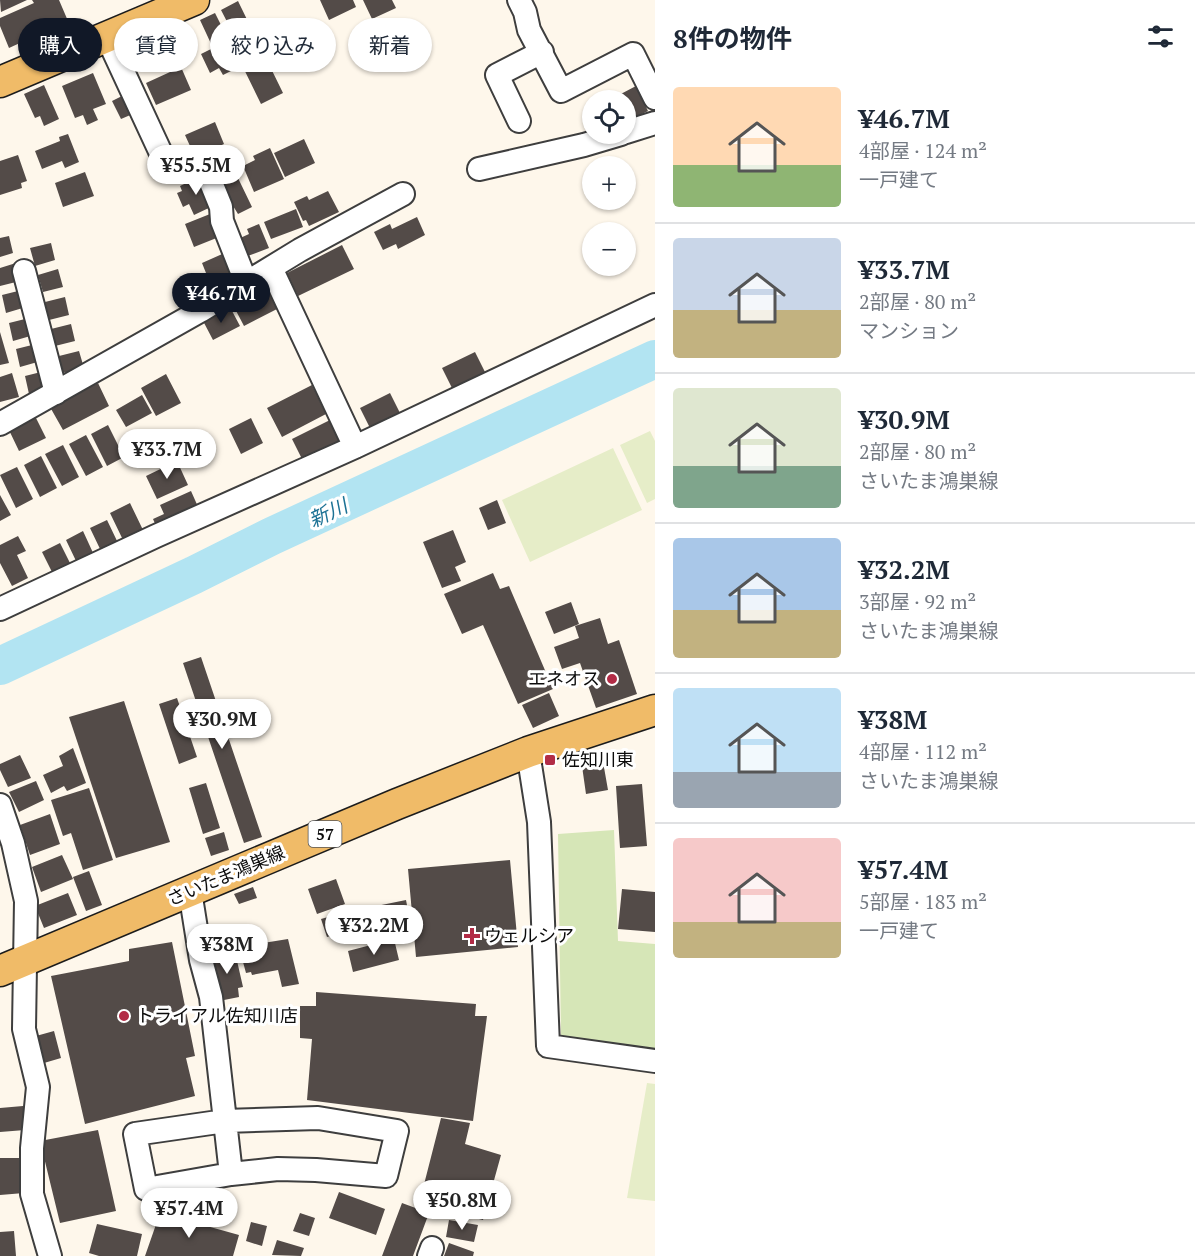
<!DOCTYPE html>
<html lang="ja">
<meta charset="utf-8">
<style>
body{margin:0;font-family:"PT Serif","Noto Sans JP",serif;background:#f2f2f3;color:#1f2937;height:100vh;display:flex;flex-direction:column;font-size:22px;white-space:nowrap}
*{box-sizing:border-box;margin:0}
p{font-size:20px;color:#747a83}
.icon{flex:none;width:33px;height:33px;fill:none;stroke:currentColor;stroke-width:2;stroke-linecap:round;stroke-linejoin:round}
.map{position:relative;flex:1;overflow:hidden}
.drawer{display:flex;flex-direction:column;background:#fff;width:540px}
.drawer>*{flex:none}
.banner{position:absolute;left:18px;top:18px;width:546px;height:54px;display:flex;gap:12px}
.tools{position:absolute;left:582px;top:90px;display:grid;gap:12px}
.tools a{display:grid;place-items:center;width:54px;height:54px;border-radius:50%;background:#fff;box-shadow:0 2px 4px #0004;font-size:30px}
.price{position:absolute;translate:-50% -51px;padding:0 14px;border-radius:21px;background:#fff;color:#222;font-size:20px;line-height:39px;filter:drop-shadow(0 2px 3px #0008)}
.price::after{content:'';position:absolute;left:50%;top:36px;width:18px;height:14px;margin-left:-9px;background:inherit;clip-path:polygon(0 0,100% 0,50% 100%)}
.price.on{background:#111827;color:#fff}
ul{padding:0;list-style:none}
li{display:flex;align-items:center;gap:18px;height:150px;padding:0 18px}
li+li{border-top:2px solid #e0e1e3}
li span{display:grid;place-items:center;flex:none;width:168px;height:120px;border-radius:6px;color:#555}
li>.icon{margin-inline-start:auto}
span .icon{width:72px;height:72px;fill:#fffc;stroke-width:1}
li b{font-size:26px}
h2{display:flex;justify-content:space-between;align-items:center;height:72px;padding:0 18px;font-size:26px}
.tag{padding:0 21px;border-radius:27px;background:#fff;box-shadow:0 2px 4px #0004;font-size:21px;line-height:54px}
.tag.on{background:#111827;color:#fff}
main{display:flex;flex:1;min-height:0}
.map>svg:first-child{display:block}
</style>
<main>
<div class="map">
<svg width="655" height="1256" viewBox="0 0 655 1256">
<rect width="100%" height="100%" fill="#fef7eb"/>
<!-- green -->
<path fill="#d6e6b7" d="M614,830L618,941L655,944V1049L561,1037L558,834Z"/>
<!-- pitch -->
<path fill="#e6edc8" d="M650,431L655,441V499L647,503L620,445Z
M613,448L642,510L530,562L502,500Z
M647,1083L655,1084V1201L627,1198Z"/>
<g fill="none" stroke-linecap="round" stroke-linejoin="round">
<!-- river -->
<path stroke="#b2e4f2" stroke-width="38" d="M0,666L194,575L272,536L655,359"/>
</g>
<!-- building -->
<path fill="#534b48" d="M0,0H27L1,12Z
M32,0H59L68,21L9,48L0,26V18L34,3Z
M320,0H353L356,7L329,20Z
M363,0H392L396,8L372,19Z
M238,1L257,40L249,43L248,41L239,45L221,10Z
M215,13L238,59L234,61L237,68L223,75L219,68L210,73L201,54L213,48L200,20Z
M260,46L283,93L261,104L238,57Z
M181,67L191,90L156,105L146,83Z
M93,73L106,104L93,109L98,120L87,125L83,115L75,118L62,86Z
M44,85L59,119L44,126L40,116L35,118L24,94Z
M636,86L648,111L630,120L626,111V100H620L617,96Z
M126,94L135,113L121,119L112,101Z
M215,122L224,144L195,157L185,135Z
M68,134L79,162L65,168L62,161L42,169L35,151L60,141L59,137Z
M304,139L315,163L285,177L274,153Z
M270,148L284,179L254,192L243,166L255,160L253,156Z
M18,155L27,181L21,183L22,188L0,195V161Z
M231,160L238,175L218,185L210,170Z
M85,172L94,196L63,207L55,183Z
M201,176L215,205L194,215L189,204L183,207L177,193L182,191L180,186Z
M238,178L252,207L238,214L230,201L218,188Z
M328,191L339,212L309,226L306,220L303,221L294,202L307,196L309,200Z
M296,209L303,227L271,239L264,222Z
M215,212L224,235L194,247L185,224Z
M417,217L425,235L398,249L396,244L383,250L374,232L390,224L392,229Z
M259,224L269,248L245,257L238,239L249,234L247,229Z
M9,236L13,253L0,257V238Z
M51,243L55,260L35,266L30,248Z
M342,245L354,269L298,296L287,273Z
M229,251L239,276L212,288L202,263Z
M16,263L20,281L0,286V268Z
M58,269L63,287L43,292L38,275Z
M199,275L208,294L202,296L205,302L186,311L176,290L195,281L194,278Z
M266,288L277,309L244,326L233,305Z
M22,290L26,307L6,313L2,295Z
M65,297L69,315L49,320L45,302Z
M231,309L240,326L213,340L202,319L216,312L218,316Z
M29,318L34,335L13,341L9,323Z
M71,324L75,341L55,346L51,329Z
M0,332L9,363L0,365Z
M36,344L41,361L20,367L16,349Z
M79,351L84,368L63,373L59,356Z
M475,352L486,374L453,390L442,368Z
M45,371L50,388L29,394L25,376Z
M12,373L19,397L0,402V377Z
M166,374L181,403L156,416L141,388Z
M98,383L109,406L63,430L50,407Z
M312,385L326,414L282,437L267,408Z
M390,393L401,415L371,430L360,408Z
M142,395L152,413L126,427L116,410Z
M35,416L46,438L19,451L8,428Z
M251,418L263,443L241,454L229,429Z
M330,420L342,444L304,463L292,439Z
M108,425L124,457L107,466L91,434Z
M86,435L103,467L86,476L69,444Z
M63,445L79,477L62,486L45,454Z
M41,456L57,488L40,497L24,465Z
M177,461L188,485L157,499L146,476Z
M17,467L33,499L16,508L0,475Z
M191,491L199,509L157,528L153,519L164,514L160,505Z
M0,495L11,515L0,521Z
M497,500L506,523L488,530L479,508Z
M130,503L143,530L123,540L110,513Z
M107,520L118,543L101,551L90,528Z
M453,530L466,562L455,567L461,581L442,588L423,542Z
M83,531L94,555L77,563L66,540Z
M18,536L26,551L17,555L28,578L12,586L0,563V545Z
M60,543L72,567L54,576L42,552Z
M493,573L500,589L509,586L553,689L518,704L483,625L462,634L444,594Z
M571,602L579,624L554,634L545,612Z
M600,618L608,644L619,640L637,694L596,708L580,663L562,669L554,647L579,638L575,626Z
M201,657L262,837L244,843L183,663Z
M549,693L559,716L533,728L522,705Z
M177,698L197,757L179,764L159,704Z
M124,701L170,842L116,858L69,717Z
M73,748L86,783L67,791L64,786L51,793L43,775L63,766L59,756Z
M20,755L31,778L8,787L0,770V764Z
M602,756L608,790L586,794L581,759Z
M36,781L44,800L19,812L9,792Z
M206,783L220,828L203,834L189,788Z
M642,784L647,846L620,848L616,786Z
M89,788L113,860L83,870L71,833L63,836L51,800Z
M50,814L60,844L30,855L20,825Z
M224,832L229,850L211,856L205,838Z
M62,855L73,879L41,892L32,867Z
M510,860L518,947L416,957L408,869Z
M89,871L102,905L86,911L73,877Z
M336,879L345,904L317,914L308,889Z
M253,887L257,898L239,904L234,894Z
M622,889L655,892V932L618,929Z
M68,893L77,915L44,928L35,906Z
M406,900L411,926L362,936L357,910Z
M335,915L341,933L327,937L321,919Z
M228,927L231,945L212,947L209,930Z
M256,936L257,944L288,939L299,984L282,987L278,970L252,975L251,972L246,973L237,940Z
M394,939L399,960L353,972L348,951Z
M172,942L195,1056L186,1058L195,1096L85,1124L51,976L129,961V949Z
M235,952L243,987L238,988L239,997L224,1000L222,991H218L211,955Z
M316,992L476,1004L475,1016H487L473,1121L307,1100L312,1039L300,1038V1006H316Z
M54,1031L61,1058L44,1063L36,1036Z
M23,1106L25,1130L0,1132V1108Z
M441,1118L470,1123L465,1144L501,1155L483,1220L419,1204Z
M98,1130L116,1211L60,1223L40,1141Z
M0,1158H21L24,1193L0,1195Z
M339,1192L385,1209L376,1235L329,1218Z
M402,1203L429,1213L413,1256H382Z
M160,1213L239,1235L233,1256H145Z
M300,1213L315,1218L309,1236L293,1231Z
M449,1220L478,1225L474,1242L446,1237Z
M251,1222L267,1226L262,1246L246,1241Z
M97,1224L142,1234L137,1256H99L89,1253Z
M14,1231L16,1256H0V1232Z
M277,1240L304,1248L301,1256L272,1255Z
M449,1243L474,1252L473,1256H444Z"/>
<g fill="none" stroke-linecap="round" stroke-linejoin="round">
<!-- minor casing -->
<g stroke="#3e3e3e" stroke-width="26">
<path id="minor" d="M519,0L525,12L529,30L561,91L633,54L655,98
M107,37L166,164
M519,121L497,75L542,52
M626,132L655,123
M479,169L584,145L621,134
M208,175L221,207L222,221L246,282
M271,268L355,447
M24,271L56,393
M0,424L200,311L300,250L403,194
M0,609L156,536L355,447L655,305
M528,752L539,822L548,1046L655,1061
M0,805L13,843L26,901L24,1029L38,1087L32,1148V1194L50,1256
M190,891L201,960L211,997L231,1174L146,1189L135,1134L225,1121L318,1118L397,1131L386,1176L316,1170L278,1169L231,1174
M429,1256L432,1248"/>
</g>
<!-- major casing -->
<g stroke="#1c1c1c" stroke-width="33">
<path id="major" d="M0,82L194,0
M0,971L397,804L528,752L655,710"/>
</g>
<!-- minor -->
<use href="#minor" stroke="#fff" stroke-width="22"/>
<!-- major -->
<use href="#major" stroke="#f0bb68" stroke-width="30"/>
</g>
<!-- markers -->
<g fill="#b22c46" stroke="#fff" stroke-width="2">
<circle cx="612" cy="679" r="6"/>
<rect x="544" y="754" width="12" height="12" rx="3"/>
<path d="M469 927h6v6h6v6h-6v6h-6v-6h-6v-6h6z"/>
<circle cx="124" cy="1016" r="6"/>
</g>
<g text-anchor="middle" stroke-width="6" stroke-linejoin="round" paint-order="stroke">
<!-- shield labels -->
<rect fill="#fff" stroke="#545454" stroke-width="1.5" x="308.5" y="821" width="33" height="26" rx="4.5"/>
<g font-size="16" font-weight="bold" fill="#0b0b0b">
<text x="325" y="840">57</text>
</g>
<!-- poi labels -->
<g font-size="18" fill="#0b0b0b" stroke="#fff" text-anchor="start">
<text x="600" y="685" text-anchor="end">エネオス</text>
<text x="562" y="766">佐知川東</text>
<text x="484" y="942">ウェルシア</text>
<text x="136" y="1022">トライアル佐知川店</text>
</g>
<!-- street labels -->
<g font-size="18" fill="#0b0b0b" stroke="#fff">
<text transform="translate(226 876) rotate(-23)" y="6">さいたま鴻巣線</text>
</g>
<!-- water labels -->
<g font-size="20" font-style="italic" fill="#1d7295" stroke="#fff">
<text transform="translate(328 513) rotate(-25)" y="7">新川</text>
</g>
</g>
</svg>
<div class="tools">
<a><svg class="icon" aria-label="locate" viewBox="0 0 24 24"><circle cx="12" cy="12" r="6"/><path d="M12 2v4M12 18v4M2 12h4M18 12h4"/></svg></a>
<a>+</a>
<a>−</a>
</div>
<b class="price" style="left:196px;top:196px">¥55.5M</b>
<b class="price on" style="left:221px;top:324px">¥46.7M</b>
<b class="price" style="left:167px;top:480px">¥33.7M</b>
<b class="price" style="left:222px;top:750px">¥30.9M</b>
<b class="price" style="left:374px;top:956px">¥32.2M</b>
<b class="price" style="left:227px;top:975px">¥38M</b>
<b class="price" style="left:462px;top:1231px">¥50.8M</b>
<b class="price" style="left:189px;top:1239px">¥57.4M</b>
<div class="banner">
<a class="tag on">購入</a>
<a class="tag">賃貸</a>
<a class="tag">絞り込み</a>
<a class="tag">新着</a>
</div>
</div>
<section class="drawer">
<h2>8件の物件<svg class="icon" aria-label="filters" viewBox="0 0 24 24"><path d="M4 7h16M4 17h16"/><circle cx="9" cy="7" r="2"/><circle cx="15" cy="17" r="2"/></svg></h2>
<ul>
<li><span style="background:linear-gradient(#ffd9b3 65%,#8fb573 0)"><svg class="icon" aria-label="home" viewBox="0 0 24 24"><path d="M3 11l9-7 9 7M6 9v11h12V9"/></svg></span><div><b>¥46.7M</b><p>4部屋 · 124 m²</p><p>一戸建て</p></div></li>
<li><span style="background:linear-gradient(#c9d6e8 60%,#c2b280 0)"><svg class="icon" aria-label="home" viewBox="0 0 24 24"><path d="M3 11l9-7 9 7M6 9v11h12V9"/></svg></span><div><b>¥33.7M</b><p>2部屋 · 80 m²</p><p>マンション</p></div></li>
<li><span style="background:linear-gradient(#dfe7d0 65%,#7fa58c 0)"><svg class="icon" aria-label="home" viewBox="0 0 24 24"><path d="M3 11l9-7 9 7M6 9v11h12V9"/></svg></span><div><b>¥30.9M</b><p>2部屋 · 80 m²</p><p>さいたま鴻巣線</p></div></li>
<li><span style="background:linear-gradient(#a9c7e8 60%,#c2b280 0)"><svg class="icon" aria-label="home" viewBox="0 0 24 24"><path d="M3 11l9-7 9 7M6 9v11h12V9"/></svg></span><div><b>¥32.2M</b><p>3部屋 · 92 m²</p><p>さいたま鴻巣線</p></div></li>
<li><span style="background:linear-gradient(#bfe0f5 70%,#9aa5b1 0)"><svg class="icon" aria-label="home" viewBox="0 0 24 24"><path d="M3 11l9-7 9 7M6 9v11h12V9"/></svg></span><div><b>¥38M</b><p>4部屋 · 112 m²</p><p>さいたま鴻巣線</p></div></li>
<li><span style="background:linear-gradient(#f6c9c9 70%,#c2b280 0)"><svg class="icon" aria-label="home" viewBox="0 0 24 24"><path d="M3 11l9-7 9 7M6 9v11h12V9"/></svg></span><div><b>¥57.4M</b><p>5部屋 · 183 m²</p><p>一戸建て</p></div></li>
</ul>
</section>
</main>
